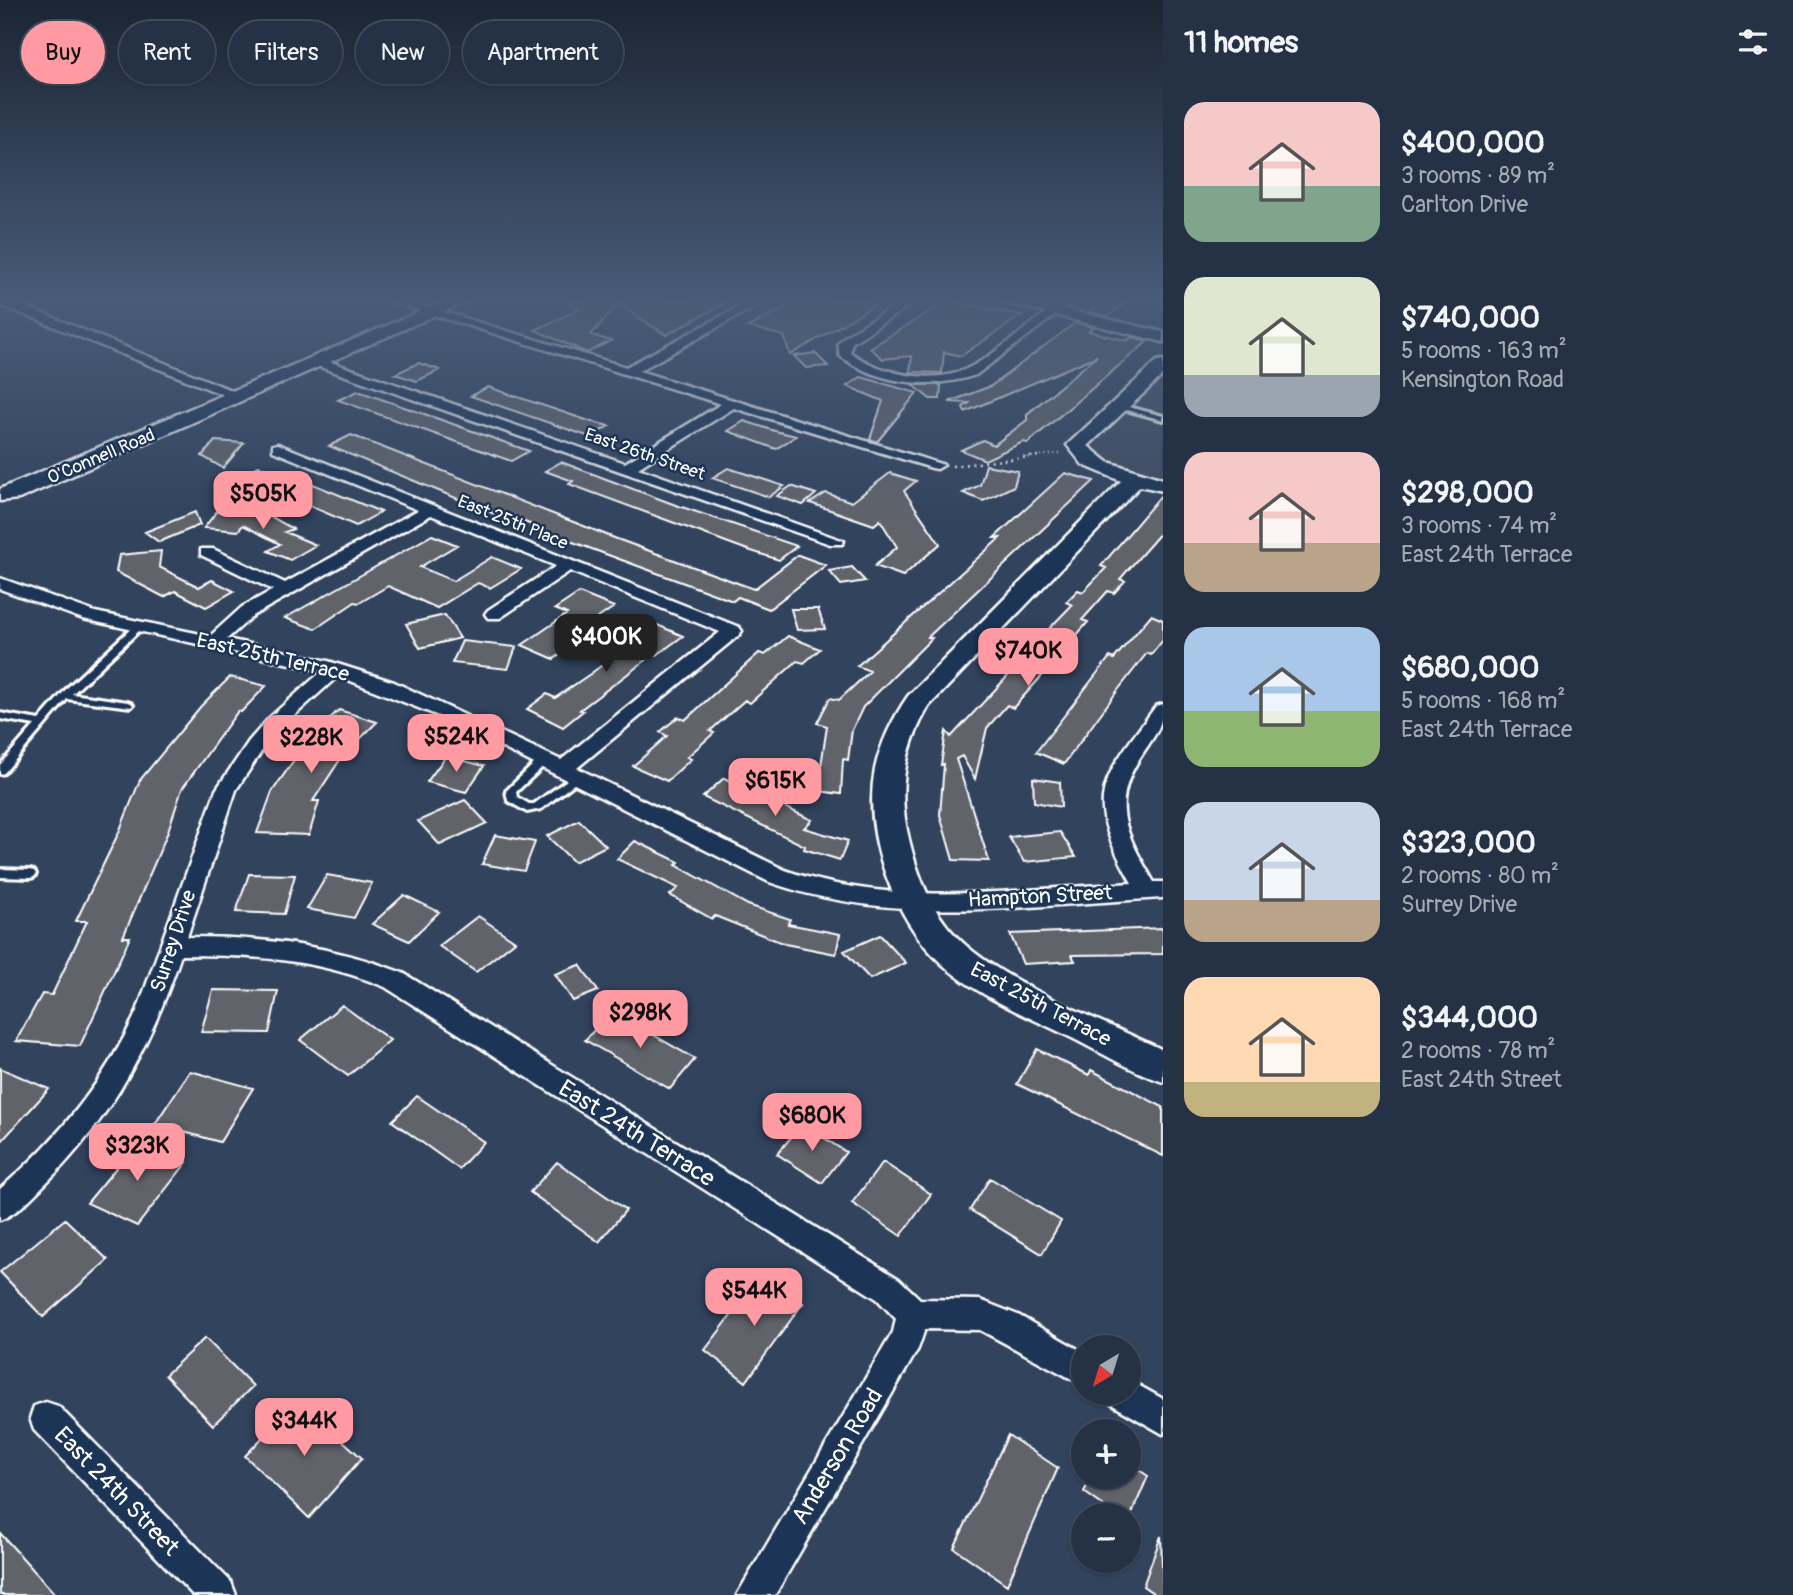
<!DOCTYPE html>
<meta charset="utf-8">
<style>
body{margin:0;font-family:Pangolin,sans-serif;background:#313e51;color:#f1f3f6;height:100vh;display:flex;flex-direction:column;font-size:26px;white-space:nowrap}
*{box-sizing:border-box;margin:0}
p{font-size:23px;color:#a3aab3}
.icon{flex:none;width:38px;height:38px;fill:none;stroke:currentColor;stroke-width:2;stroke-linecap:round;stroke-linejoin:round}
.map{position:relative;flex:1;overflow:hidden}
.drawer{display:flex;flex-direction:column;background:#253246;width:630px}
.drawer>*{flex:none}
.hud{position:absolute;left:21px;top:21px;width:665px;height:63px;display:flex;gap:14px}
.needle{width:46px;rotate:218deg}
.buttons{position:absolute;left:1071px;top:1335px;display:grid;gap:14px}
.buttons a{display:grid;place-items:center;width:70px;height:70px;border-radius:50%;background:#253246;box-shadow:0 2px 5px #0004,0 0 0 2px #424d5f;font-size:35px}
.price{position:absolute;translate:-50% -60px;padding:0 16px;border-radius:14px;background:#ff9aa2;color:#111;font-size:23px;line-height:46px;filter:drop-shadow(0 2px 4px #0008)}
.price::after{content:'';position:absolute;left:50%;top:42px;width:21px;height:16px;margin-left:-10px;background:inherit;clip-path:polygon(0 0,100% 0,50% 100%)}
.price.current{background:#222;color:#fff}
ul{padding:0;list-style:none}
li{display:flex;align-items:center;gap:21px;height:175px;padding:0 21px}
li span{display:grid;place-items:center;flex:none;width:196px;height:140px;border-radius:21px;color:#555}
li>.icon{margin-inline-start:auto}
span .icon{width:84px;height:84px;fill:#fffc;stroke-width:1}
li b{font-size:30px}
h2{display:flex;justify-content:space-between;align-items:center;height:84px;padding:0 21px;font-size:30px}
.pill{padding:0 24px;border-radius:32px;background:#253246;box-shadow:0 2px 5px #0004,0 0 0 2px #424d5f;font-size:24px;line-height:63px}
.pill.current{background:#ff9aa2;color:#111}
main{display:flex;flex:1;min-height:0}
.map>svg:first-child{display:block}
</style>
<main>
<div class="map">
<svg width="1163" height="1595" viewBox="0 0 1163 1595">
<rect width="100%" height="100%" fill="#31435d"/>
<filter id="ink" filterUnits="userSpaceOnUse"><feTurbulence type="fractalNoise" baseFrequency=".0143" numOctaves="2"/><feDisplacementMap in="SourceGraphic" scale="14" xChannelSelector="R" yChannelSelector="G"/><feConvolveMatrix kernelMatrix="1 2 1 2 8 2 1 2 1" color-interpolation-filters="sRGB"/></filter>
<g filter="url(#ink)">
<!-- built -->
<path fill="#3f4d61" d="M1163,373V481L1115,467L1088,450L1087,444Z"/>
<!-- building -->
<path fill="#61646b" stroke="#fff" stroke-width="2" d="M565,301H729L666,335L618,304L591,335L611,341L587,353L535,330L579,309Z
M796,301H882L790,355L784,336L748,327Z
M947,301L1022,315L961,356L944,352L942,373L910,372L912,356L883,359L870,348Z
M1102,301H1128L1108,316L1089,312Z
M1075,323L1094,327L1089,331L1127,341L1131,337L1148,341L1028,443L1023,442L985,460L961,450L983,440L994,445L1027,420V414L1097,356L965,412L963,407L969,403L949,402L991,386Z
M815,353L828,366L806,368L794,356Z
M418,363L440,370L417,381L395,374Z
M861,377L917,393L877,442L870,439L883,401L847,386Z
M913,385H941L940,399H930Z
M488,387L589,421L609,426L590,437L471,396Z
M358,391L433,417L529,451L511,461L338,400Z
M744,421L775,431L796,436L776,449L728,431Z
M351,435L617,539L754,589L798,555L826,565L769,609L738,597L733,601L562,538L506,514L502,517L329,446Z
M215,441L244,443L223,468L202,456Z
M561,462L673,504L797,546L779,560L745,549L569,484L573,481L545,471Z
M986,465L1018,471L1014,486L983,501L963,493L980,485Z
M259,466L282,475L286,473L381,512L356,526L239,475Z
M728,468L784,486L769,497L712,478Z
M890,473L916,481L904,491L940,544L903,576L875,566L897,547L880,520L874,525L810,503L826,493L852,502Z
M1065,473L1094,481L928,637L932,638L863,707L852,730L848,760L843,759L841,794L811,790L812,765L821,766L827,726L817,723L830,698L839,700L870,671L857,666L1000,538H994Z
M791,486L816,494L803,505L777,496Z
M1163,493V530L1120,579L1125,581L1114,593L1108,591L1082,620L1088,622L1076,636L1071,634L1043,664L1050,667L1013,708L1007,705L987,728L975,779L962,756L956,759L989,861L953,860L940,815L944,764L941,765L946,731L951,737L1033,649L1027,646L1040,632L1044,634L1072,605L1066,602L1078,590L1083,592L1106,568L1101,566Z
M217,511L268,515L293,529L285,532L316,545L290,560L268,551L280,544L243,525L238,531L204,528Z
M195,512L200,525L159,542L145,532Z
M432,535L457,545L420,567L453,581L492,557L521,569L490,588L478,583L437,608L388,586L359,603L355,602L315,629L285,618Z
M161,551L159,567L199,587L212,580L234,591L206,607L175,591L164,597L116,572L119,555Z
M852,567L865,581L841,585L829,571Z
M579,593L614,607L576,633L585,637L554,659L522,645L567,614L555,609Z
M791,609H818L825,629L797,630Z
M445,615L460,638L420,648L406,624Z
M1151,615L1163,620V640L1151,655L1147,653L1118,690L1064,764L1036,752L1098,672L1110,657L1114,659Z
M648,621L683,636L657,655L654,654L580,710L583,711L563,727L527,709L547,694L555,698L590,674L631,644L623,640Z
M788,636L820,649L804,663L797,661L750,703L745,700L710,731L714,733L687,757L691,759L667,781L633,766L667,736L660,732L678,717L685,720L759,653L765,655Z
M462,641L516,647L508,669L452,663Z
M230,677L266,686L241,712L238,711L182,789L167,834L123,937H130L80,1046L16,1041L42,994L52,995L87,921H76L119,832L140,780L201,706Z
M339,710L377,722L352,747L349,746L313,801H319L309,835L257,833L272,792L309,738Z
M446,756L484,766L466,792L427,782Z
M724,778L812,820L804,828L848,841L840,860L804,849L805,846L703,797Z
M1033,778L1060,782L1061,807L1034,802Z
M465,800L487,823L440,845L418,821Z
M579,820L606,846L574,862L547,836Z
M1060,832L1076,857L1024,862L1009,837Z
M495,835L535,842L524,871L482,864Z
M635,841L679,862L676,865L748,905L790,919L788,924L840,934L836,954L785,944L715,916L712,919L670,895L678,888L617,859Z
M249,874L295,875L284,914L236,912Z
M327,875L372,883L354,918L307,909Z
M404,895L439,912L409,941L372,924Z
M478,916L515,941L476,972L439,946Z
M1163,928V954L1072,955L1075,961L1023,964L1010,934Z
M880,935L906,963L870,979L844,951Z
M580,965L598,991L573,1001L555,974Z
M213,990L278,991L269,1033L201,1032Z
M342,1005L390,1040L348,1076L300,1040Z
M612,1011L695,1059L670,1089L585,1040Z
M1037,1049L1089,1075L1091,1070L1163,1107V1156L1017,1084Z
M0,1068L49,1089L0,1143Z
M190,1071L253,1088L220,1142L155,1124Z
M417,1096L484,1142L459,1169L392,1121Z
M802,1124L846,1152L822,1183L777,1154Z
M139,1140L187,1162L137,1226L87,1203Z
M557,1162L626,1210L599,1242L530,1192Z
M883,1162L931,1194L901,1236L852,1203Z
M990,1178L1061,1221L1042,1254L970,1210Z
M65,1219L108,1260L43,1317L0,1272Z
M762,1275L803,1303L746,1382L705,1350Z
M205,1338L253,1386L213,1425L165,1375Z
M298,1400L362,1458L309,1518L245,1456Z
M1008,1435L1058,1468L1007,1585L954,1548Z
M1129,1463L1148,1476L1131,1516H1118L1084,1492L1091,1477H1129Z
M0,1533L56,1595H0Z
M1161,1536L1163,1595H1156L1143,1586Z"/>
<g fill="none" stroke-linecap="round" stroke-linejoin="round">
<!-- lane casing -->
<g stroke="#fff" stroke-width="6">
<path id="lane" d="M1117,404L1163,416V420L1115,407L1114,406Z
M137,625L140,626V630L72,694L128,702L131,703L133,705L131,707L67,699L4,773L0,774V765L35,725L0,719V713L39,720L68,687L134,626Z
M544,757L548,758L549,760L548,762L516,792L517,797L529,804H534L574,775L578,774L583,777L541,809L527,812L508,801L506,791L540,758Z
M0,869L30,870L34,871L36,874L34,877L30,878L0,877Z"/>
</g>
<!-- street casing -->
<g stroke="#fff" stroke-width="5">
<path id="street" d="M0,301H12L248,397L236,400L0,305Z
M389,301H408L626,367L750,301H765L639,371L944,465L937,469L932,468L734,408L638,468L844,541L842,544H830L317,366V360H325L625,463L721,404Z
M902,301H916L852,343L850,352C878,373 930,385 964,370C991,359 1035,320 1061,301H1074L976,375C932,390 877,384 840,356L838,344L844,337Z
M278,444L739,627L742,631L739,635L577,768L785,870C895,909 1018,889 1132,883C1082,794 1100,783 1156,706L1163,704C1163,726 1155,735 1143,753C1108,804 1126,834 1154,882H1163V898C1032,905 895,927 769,882L441,717L338,676L284,725L263,749L236,790L187,937C263,937 332,945 403,973L899,1279L920,1299L980,1300L1018,1315L1083,1352V1385L980,1330L925,1329L918,1349L775,1595H737L893,1332L896,1319L877,1299L385,987C318,959 253,955 181,955C152,1042 112,1118 46,1183C32,1197 18,1213 0,1220V1189C58,1139 105,1081 137,1011L216,790L249,741L270,717L322,671L83,619L0,589V578L95,612L210,636L242,607L273,590L201,555V549H213L285,583L418,510L273,451V445ZM431,515L556,566L488,610L485,614L488,618H500L570,571L720,632L561,760L394,682L328,661L227,639L254,615Z
M1129,1380L1163,1399V1434L1111,1404L1106,1393H1129Z
M46,1402L58,1406L231,1582L236,1595H193L34,1430L30,1418L34,1406Z"/>
</g>
<!-- secondary casing -->
<g stroke="#fff" stroke-width="5">
<path id="secondary" d="M445,301H468L19,499L0,501V489Z
M999,301H1030L1163,332V342Z
M1163,360V375L1088,446L1108,462L1163,479V491L1140,486L929,706C904,748 897,792 909,839C917,873 930,908 954,934C997,981 1103,1021 1163,1050V1082C1131,1071 1102,1053 1072,1038C1028,1016 978,997 942,964C894,920 862,834 875,769C881,742 893,718 908,696L1121,481L1083,465L1067,445L1157,361Z"/>
</g>
<!-- path-far1 -->
<path stroke="#fff" stroke-width="2" stroke-dasharray="1 3.5" stroke-linecap="butt" d="M1023,458L1062,453"/>
<!-- path -->
<path stroke="#fff" stroke-width="2.5" stroke-dasharray="2 4.5" stroke-linecap="butt" d="M952,466L1038,456"/>
<!-- lane -->
<use href="#lane" fill="#1d3557" fill-rule="evenodd"/>
<!-- street -->
<use href="#street" fill="#1d3557" fill-rule="evenodd"/>
<!-- secondary -->
<use href="#secondary" fill="#1d3557" fill-rule="evenodd"/>
</g>
</g>
<!-- sky -->
<linearGradient id="sky" x2="0" y2="1"><stop stop-color="#1b2533"/><stop offset="0.57" stop-color="#485b78"/><stop offset="1" stop-color="#485b78" stop-opacity="0"/></linearGradient>
<rect width="1163" height="525" fill="url(#sky)"/>
<g text-anchor="middle" stroke-width="5" stroke-linejoin="round" paint-order="stroke">
<!-- far-street labels -->
<g font-size="18" fill="#fff" stroke="#1d3557">
<text transform="translate(645 454) rotate(19)" y="6">East 26th Street</text>
<text transform="translate(101 456) rotate(-23)" y="6">O'Connell Road</text>
<text transform="translate(513 522) rotate(22)" y="6">East 25th Place</text>
</g>
<!-- street labels -->
<g font-size="21" fill="#fff" stroke="#1d3557">
<text transform="translate(273 657) rotate(13)" y="7">East 25th Terrace</text>
<text transform="translate(1040 896) rotate(-3)" y="7">Hampton Street</text>
<text transform="translate(173 941) rotate(-72)" y="7">Surrey Drive</text>
<text transform="translate(1041 1004) rotate(28)" y="7">East 25th Terrace</text>
</g>
<!-- near-street labels -->
<g font-size="24" fill="#fff" stroke="#1d3557">
<text transform="translate(637 1133) rotate(32)" y="8">East 24th Terrace</text>
<text transform="translate(837 1456) rotate(-59)" y="8">Anderson Road</text>
<text transform="translate(117 1491) rotate(46)" y="8">East 24th Street</text>
</g>
</g>
</svg>
<div class="buttons">
<a><svg class="needle" viewBox="-14 -14 28 28"><path d="M0-13l5 13h-10z" fill="#e53935"/><path d="M0 13l5-13h-10z" fill="#a3aab3"/></svg></a>
<a>+</a>
<a>−</a>
</div>
<b class="price" style="left:263px;top:531px">$505K</b>
<b class="price current" style="left:606px;top:674px">$400K</b>
<b class="price" style="left:1028px;top:688px">$740K</b>
<b class="price" style="left:456px;top:774px">$524K</b>
<b class="price" style="left:311px;top:775px">$228K</b>
<b class="price" style="left:775px;top:818px">$615K</b>
<b class="price" style="left:640px;top:1050px">$298K</b>
<b class="price" style="left:812px;top:1153px">$680K</b>
<b class="price" style="left:137px;top:1183px">$323K</b>
<b class="price" style="left:754px;top:1328px">$544K</b>
<b class="price" style="left:304px;top:1458px">$344K</b>
<div class="hud">
<a class="pill current">Buy</a>
<a class="pill">Rent</a>
<a class="pill">Filters</a>
<a class="pill">New</a>
<a class="pill">Apartment</a>
</div>
</div>
<section class="drawer">
<h2>11 homes<svg class="icon" aria-label="filters" viewBox="0 0 24 24"><path d="M4 7h16M4 17h16"/><circle cx="9" cy="7" r="2"/><circle cx="15" cy="17" r="2"/></svg></h2>
<ul>
<li><span style="background:linear-gradient(#f6c9c9 60%,#7fa58c 0)"><svg class="icon" aria-label="home" viewBox="0 0 24 24"><path d="M3 11l9-7 9 7M6 9v11h12V9"/></svg></span><div><b>$400,000</b><p>3 rooms · 89 m²</p><p>Carlton Drive</p></div></li>
<li><span style="background:linear-gradient(#dfe7d0 70%,#9aa5b1 0)"><svg class="icon" aria-label="home" viewBox="0 0 24 24"><path d="M3 11l9-7 9 7M6 9v11h12V9"/></svg></span><div><b>$740,000</b><p>5 rooms · 163 m²</p><p>Kensington Road</p></div></li>
<li><span style="background:linear-gradient(#f6c9c9 65%,#b9a48a 0)"><svg class="icon" aria-label="home" viewBox="0 0 24 24"><path d="M3 11l9-7 9 7M6 9v11h12V9"/></svg></span><div><b>$298,000</b><p>3 rooms · 74 m²</p><p>East 24th Terrace</p></div></li>
<li><span style="background:linear-gradient(#a9c7e8 60%,#8fb573 0)"><svg class="icon" aria-label="home" viewBox="0 0 24 24"><path d="M3 11l9-7 9 7M6 9v11h12V9"/></svg></span><div><b>$680,000</b><p>5 rooms · 168 m²</p><p>East 24th Terrace</p></div></li>
<li><span style="background:linear-gradient(#c9d6e8 70%,#b9a48a 0)"><svg class="icon" aria-label="home" viewBox="0 0 24 24"><path d="M3 11l9-7 9 7M6 9v11h12V9"/></svg></span><div><b>$323,000</b><p>2 rooms · 80 m²</p><p>Surrey Drive</p></div></li>
<li><span style="background:linear-gradient(#ffd9b3 75%,#c2b280 0)"><svg class="icon" aria-label="home" viewBox="0 0 24 24"><path d="M3 11l9-7 9 7M6 9v11h12V9"/></svg></span><div><b>$344,000</b><p>2 rooms · 78 m²</p><p>East 24th Street</p></div></li>
</ul>
</section>
</main>
